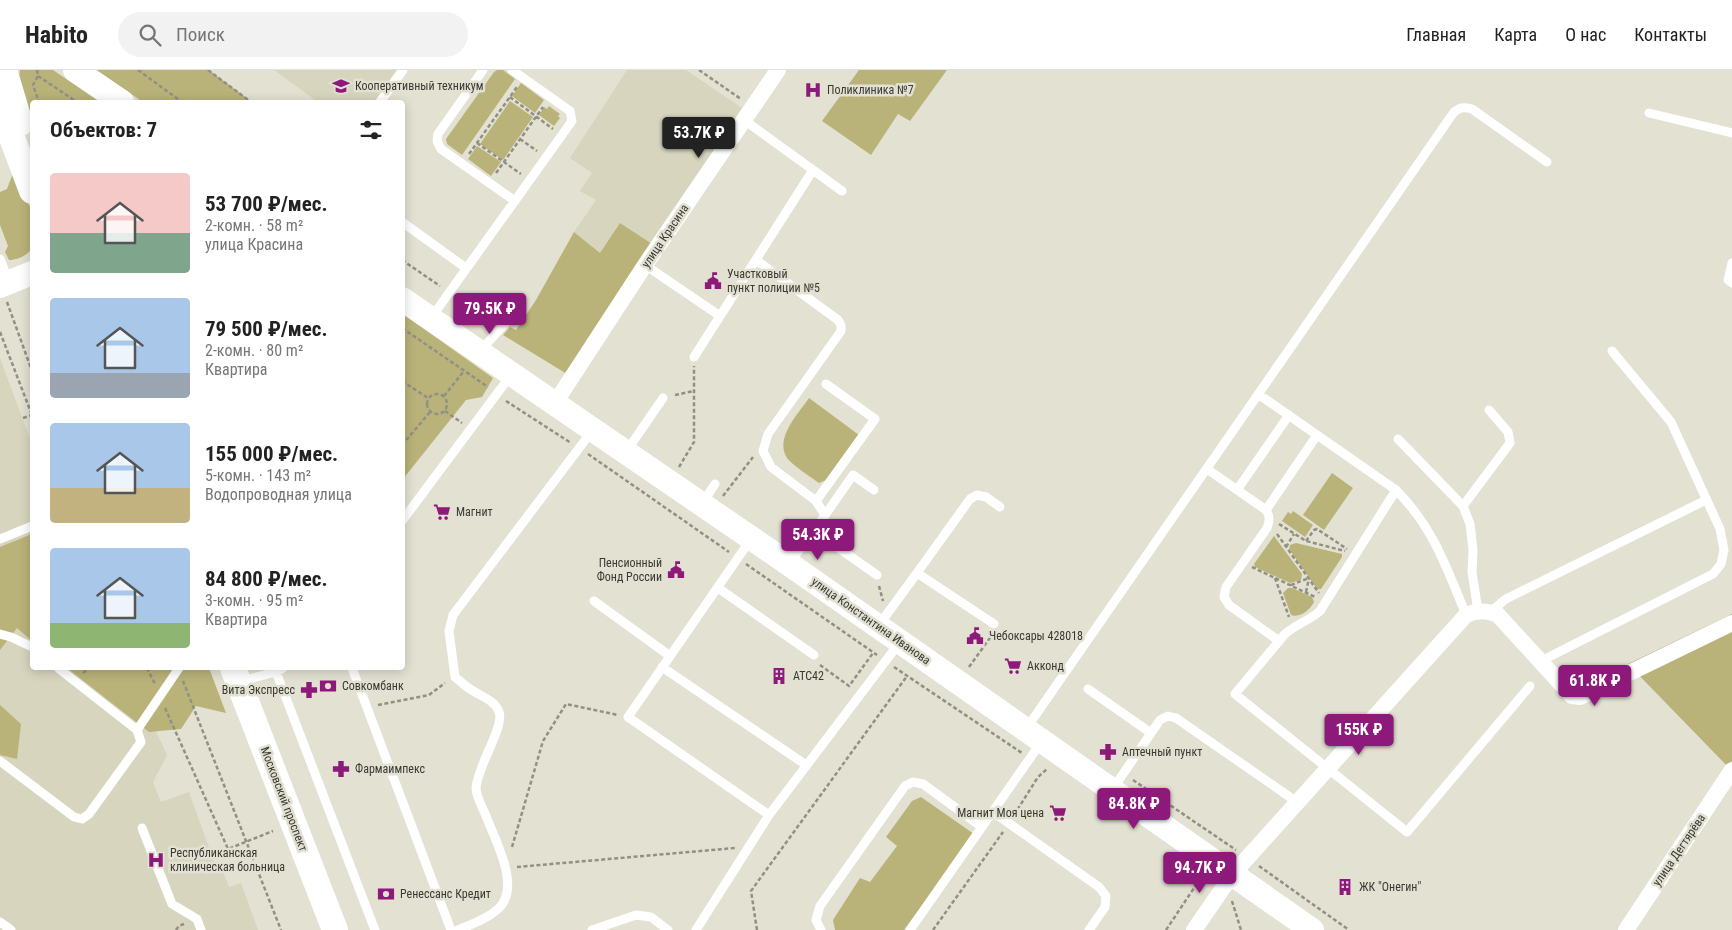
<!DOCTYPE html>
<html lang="ru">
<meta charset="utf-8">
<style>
body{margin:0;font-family:"Roboto Condensed",sans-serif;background:#f2f2f2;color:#222;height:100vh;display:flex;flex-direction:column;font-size:19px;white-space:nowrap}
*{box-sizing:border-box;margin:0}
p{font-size:16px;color:#767676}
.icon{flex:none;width:28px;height:28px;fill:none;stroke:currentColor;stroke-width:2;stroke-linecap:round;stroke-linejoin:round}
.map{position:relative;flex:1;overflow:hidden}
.sheet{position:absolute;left:30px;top:30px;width:375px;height:570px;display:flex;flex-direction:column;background:#fff;border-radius:5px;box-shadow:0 2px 12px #0003}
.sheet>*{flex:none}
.price{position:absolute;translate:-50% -42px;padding:0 11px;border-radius:5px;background:#8d197b;color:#fff;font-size:16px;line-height:32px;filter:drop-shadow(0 1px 2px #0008)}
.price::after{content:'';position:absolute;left:50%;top:30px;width:15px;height:11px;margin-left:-8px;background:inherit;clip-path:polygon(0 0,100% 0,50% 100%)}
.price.selected{background:#222;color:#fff}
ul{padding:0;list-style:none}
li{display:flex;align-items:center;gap:15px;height:125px;padding:0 20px}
li span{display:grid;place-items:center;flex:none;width:140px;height:100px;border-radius:5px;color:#555}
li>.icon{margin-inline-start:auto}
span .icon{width:60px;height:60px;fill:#fffc;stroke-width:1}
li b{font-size:21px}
h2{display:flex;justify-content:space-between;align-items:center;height:60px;padding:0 20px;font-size:21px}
header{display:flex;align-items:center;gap:30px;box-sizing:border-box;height:70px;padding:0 25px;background:#fff;border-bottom:1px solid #e0e0e0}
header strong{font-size:24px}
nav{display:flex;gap:28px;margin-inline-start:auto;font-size:18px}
.search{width:350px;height:45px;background:#f2f2f2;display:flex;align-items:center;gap:12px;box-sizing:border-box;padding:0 18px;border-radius:28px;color:#767676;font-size:19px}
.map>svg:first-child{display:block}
</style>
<header>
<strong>Habito</strong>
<div class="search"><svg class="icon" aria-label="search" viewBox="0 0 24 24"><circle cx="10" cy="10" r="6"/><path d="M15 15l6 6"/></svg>Поиск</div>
<nav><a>Главная</a><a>Карта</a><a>О нас</a><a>Контакты</a></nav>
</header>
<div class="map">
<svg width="1732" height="860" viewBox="0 0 1732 860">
<rect width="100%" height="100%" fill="#e3e1d2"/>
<!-- built -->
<path fill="#d7d5be" d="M274,0H396L374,32H318Z
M627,0H686L742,38L652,174L600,183L574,162L596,130L580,121L592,103L570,88Z
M0,288L32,374V598H126L167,685L153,712L161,732L189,722L216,797L221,796L229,817L241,813L258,860H0Z"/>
<!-- green -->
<path fill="#b9b379" d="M20,0H53L100,32H32V50L19,9Z
M96,0H209L252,32H143Z
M497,0H503L515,9L462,85L447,74L446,69L494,2Z
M859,0H947L910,51L898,44L871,85L822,51Z
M521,13L544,30L535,43L512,26Z
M510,31L533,47L503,90L480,74Z
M549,36L560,44L558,46L560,48L554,56L539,45L544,37L547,39Z
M477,76L501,92L491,106L468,89Z
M13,103L24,121L32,143V178C28,185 18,190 9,190L5,182L8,176L0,155V122L7,119Z
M620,153L652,174L567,304L503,265L510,257L516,260L536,230L574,162L600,183Z
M403,244L493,308L482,327L466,330L403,409Z
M809,328L859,365L829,409L819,413C812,408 791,394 787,388C774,368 799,343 809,328Z
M1332,403L1353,418L1324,460L1303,445Z
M1293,441L1313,455L1305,467L1282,451L1288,442L1291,444Z
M32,464V571L17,558L0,580V477Z
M1274,466L1302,504L1301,510L1290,513L1255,497L1254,494Z
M1296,473L1342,484V487L1321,519H1317L1289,479L1290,475Z
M1288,518H1292L1312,527L1314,532C1310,540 1300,548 1291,545L1283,523Z
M1732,544V701L1628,594Z
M67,598H209L226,643L196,636L181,659L149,662Z
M0,635L21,654L17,689L0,685Z
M921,727L974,764L904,860H835L833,850L860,808L870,812L897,776L886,767L912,731Z"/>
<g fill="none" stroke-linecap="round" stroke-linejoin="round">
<!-- path -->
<path stroke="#919085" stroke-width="2.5" stroke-dasharray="4 2.5" stroke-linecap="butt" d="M37,0L38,6L33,15L39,32
M138,0L182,32
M208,0L251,32
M699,0L741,29
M38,6L77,32
M510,27L553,59
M520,69L537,81
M477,73L521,104
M469,84L517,17
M496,103L543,37
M402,190L440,216
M459,230L491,252
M7,232L32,301
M402,258L488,317
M0,262L32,345
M402,311L428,328
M427 334a10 10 0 1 1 20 0a10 10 0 1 1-20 0Z
M675,325L694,321
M444,326L464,301
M506,331L571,373
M445,341L462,353
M23,348L32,345
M402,375L430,342
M588,384L729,482
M679,397L694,372V296
M723,426L753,387
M1279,454L1306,471L1345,481
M1277,464L1319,523
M1306,471L1314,460L1317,459L1347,479
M1286,477L1294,464
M746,494L877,585
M1252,497L1315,527
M1275,508L1289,547
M1291,515L1309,508
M879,516L883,531
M1306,522L1309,508
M820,595L849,616L873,583
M894,597L1022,683
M969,597L992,565
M147,598L155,614
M83,603L89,598
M183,611L281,860
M378,635L429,625L445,613
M165,638L228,779L273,761
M1133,710L1236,780
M1014,745L1038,707L1047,699
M512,777L543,671L566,634L618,645
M1259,796L1349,860
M517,797L735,778
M1232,831L1241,860
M176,860L179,856L184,854
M757,860L751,821L907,606
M933,860L1003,762
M1166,860L1202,806"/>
<!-- lane -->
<path stroke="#fff" stroke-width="9" d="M483,0L438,64L437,71L441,79L515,131
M380,32L403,0
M1649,43L1732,63
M744,50L842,121
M402,152L466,198
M0,189L9,212
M756,190L838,250L841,255V261L768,364L763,381L771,397L816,431L825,445
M1732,193L1728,210L1732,213
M645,195L720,246
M431,248L572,51L570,41L512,0
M480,281L511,247
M694,287L813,100
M1258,324L1396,420C1433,457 1447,498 1466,545
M1398,369L1463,436L1470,454L1473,480L1472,502L1478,541
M626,382L663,328
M1207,399L1266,440C1270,446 1270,451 1267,458L1226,517L1224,527L1229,535L1279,571
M874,420L853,405L814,461L877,505
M1237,420L1289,345
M1396,420L1320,541C1309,551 1294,555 1284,565L1235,624L1407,762L1530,616
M816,431L875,349L826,314
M702,434L715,414
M1463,436L1510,373L1508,362L1489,340
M1266,440L1317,365
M402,451L511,305
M0,469L32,456
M751,469L628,647L769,745
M790,492L814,461
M917,503L970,429L977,425L986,427L1000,437
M718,518L814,585
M594,531L670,586
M1490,542L1506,529L1706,430
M879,555L917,503L994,554
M0,564L11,567L32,577
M1541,591L1713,504L1721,494L1724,480L1720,459L1671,352L1612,281
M662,597L806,695
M352,598L451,860
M276,602L375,860
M241,611L276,602L283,598
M1088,619L1151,663
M1026,659L1454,42C1460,37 1464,37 1472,39L1547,92
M137,660L179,598
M0,691L74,747L82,749L89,744L141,672L137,660L58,598
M1112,720L1160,650L1168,646L1176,648L1297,732
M993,742L1099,817L1106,826L1105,837L1089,860
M142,758L172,834L197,849L201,860
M0,852L11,860
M458,860C472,854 487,849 498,839C522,818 495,770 486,746C483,738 476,727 476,718C477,697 505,656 499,642C495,630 480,626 470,619C464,615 460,611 455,607L449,561L453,545L592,361
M592,860L636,845L651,847L668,860
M696,860L769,745L900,572
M821,860L816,850L820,836L905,716L913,712L923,714L982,757
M910,860L1042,671"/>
<!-- street -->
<path stroke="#fff" stroke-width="16" d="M555,333L645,195L778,0
M1194,860L1232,805L1466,545C1477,540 1486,540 1498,545L1572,626L1580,627L1732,553
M1626,860L1732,700"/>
<!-- secondary -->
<path stroke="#fff" stroke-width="24" d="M75,0L122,32
M0,216L32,203
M402,229L789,494L1312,860"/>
<!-- primary -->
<path stroke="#fff" stroke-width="26" d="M4,0L20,53
M0,36L32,121
M233,598L335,860"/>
</g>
<!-- icons -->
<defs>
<g id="university-bare" transform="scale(1.35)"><path d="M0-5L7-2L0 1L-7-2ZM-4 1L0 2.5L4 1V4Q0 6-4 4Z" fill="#8d197b" stroke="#e3e1d2" stroke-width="2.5" paint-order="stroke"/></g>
<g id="hospital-bare" transform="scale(1.35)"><path d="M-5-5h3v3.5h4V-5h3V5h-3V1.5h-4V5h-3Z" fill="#8d197b" stroke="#e3e1d2" stroke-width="2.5" paint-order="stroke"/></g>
<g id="civic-bare" transform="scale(1.35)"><path d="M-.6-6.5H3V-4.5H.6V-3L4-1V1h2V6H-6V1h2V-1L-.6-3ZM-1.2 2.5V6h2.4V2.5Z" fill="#8d197b" stroke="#e3e1d2" stroke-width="2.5" paint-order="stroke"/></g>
<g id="supermarket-bare" transform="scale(1.35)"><path d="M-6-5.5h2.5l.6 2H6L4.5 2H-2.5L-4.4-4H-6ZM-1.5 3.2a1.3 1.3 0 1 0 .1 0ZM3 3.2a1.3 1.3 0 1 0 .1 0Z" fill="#8d197b" stroke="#e3e1d2" stroke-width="2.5" paint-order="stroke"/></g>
<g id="building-bare" transform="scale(1.35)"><path d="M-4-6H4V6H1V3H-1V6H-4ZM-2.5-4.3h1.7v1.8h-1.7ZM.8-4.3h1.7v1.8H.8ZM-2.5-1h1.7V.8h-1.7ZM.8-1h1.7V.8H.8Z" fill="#8d197b" stroke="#e3e1d2" stroke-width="2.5" paint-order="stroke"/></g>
<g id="bank-bare" transform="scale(1.35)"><path d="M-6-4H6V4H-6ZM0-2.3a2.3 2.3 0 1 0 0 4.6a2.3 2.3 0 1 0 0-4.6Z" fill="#8d197b" stroke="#e3e1d2" stroke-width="2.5" paint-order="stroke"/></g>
<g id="pharmacy-bare" transform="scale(1.35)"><path d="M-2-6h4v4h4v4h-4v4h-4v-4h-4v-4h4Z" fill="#8d197b" stroke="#e3e1d2" stroke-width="2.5" paint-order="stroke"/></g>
</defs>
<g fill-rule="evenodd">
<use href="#university-bare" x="341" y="16"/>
<use href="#hospital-bare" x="813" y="20"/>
<use href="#civic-bare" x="713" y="211"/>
<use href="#supermarket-bare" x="442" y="442"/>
<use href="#civic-bare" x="676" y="500"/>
<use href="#civic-bare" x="975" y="566"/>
<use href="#supermarket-bare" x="1013" y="596"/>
<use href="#building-bare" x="779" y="606"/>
<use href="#bank-bare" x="328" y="616"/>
<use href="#pharmacy-bare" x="309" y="620"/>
<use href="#pharmacy-bare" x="1108" y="682"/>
<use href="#pharmacy-bare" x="341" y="699"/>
<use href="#supermarket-bare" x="1058" y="743"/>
<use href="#hospital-bare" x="156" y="790"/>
<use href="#building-bare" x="1345" y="817"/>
<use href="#bank-bare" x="386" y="824"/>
</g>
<g text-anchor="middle" stroke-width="5" stroke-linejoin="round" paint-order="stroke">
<!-- poi labels -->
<g font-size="12" fill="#393933" stroke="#e3e1d2" text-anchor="start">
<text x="355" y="20">Кооперативный техникум</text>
<text x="827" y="24">Поликлиника №7</text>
<text x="727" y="208">Участковый<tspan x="727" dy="14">пункт полиции №5</tspan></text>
<text x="456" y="446">Магнит</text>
<text x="662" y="497" text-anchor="end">Пенсионный<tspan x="662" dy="14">Фонд России</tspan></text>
<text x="989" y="570">Чебоксары 428018</text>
<text x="1027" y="600">Акконд</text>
<text x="793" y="610">АТС42</text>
<text x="342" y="620">Совкомбанк</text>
<text x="295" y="624" text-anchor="end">Вита Экспресс</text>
<text x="1122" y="686">Аптечный пункт</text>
<text x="355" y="703">Фармаимпекс</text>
<text x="1044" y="747" text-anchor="end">Магнит Моя цена</text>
<text x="170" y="787">Республиканская<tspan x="170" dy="14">клиническая больница</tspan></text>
<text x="1359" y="821">ЖК "Онегин"</text>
<text x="400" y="828">Ренессанс Кредит</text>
</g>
<!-- street labels -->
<g font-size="12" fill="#393933" stroke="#e3e1d2">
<text transform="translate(665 166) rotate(-56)" y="4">улица Красина</text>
<text transform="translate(871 551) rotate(35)" y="4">улица Константина Иванова</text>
<text transform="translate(284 729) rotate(69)" y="4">Московский проспект</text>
<text transform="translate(1679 780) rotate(-56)" y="4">улица Дегтярёва</text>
</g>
</g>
</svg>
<b class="price selected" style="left:699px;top:89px">53.7K ₽</b>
<b class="price" style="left:490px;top:265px">79.5K ₽</b>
<b class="price" style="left:818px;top:491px">54.3K ₽</b>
<b class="price" style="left:1595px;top:637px">61.8K ₽</b>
<b class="price" style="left:1359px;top:686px">155K ₽</b>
<b class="price" style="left:1134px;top:760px">84.8K ₽</b>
<b class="price" style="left:1200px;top:824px">94.7K ₽</b>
<section class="sheet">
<h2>Объектов: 7<svg class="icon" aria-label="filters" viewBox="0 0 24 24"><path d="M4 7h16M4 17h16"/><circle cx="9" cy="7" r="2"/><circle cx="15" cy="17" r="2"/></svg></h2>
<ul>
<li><span style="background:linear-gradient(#f6c9c9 60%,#7fa58c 0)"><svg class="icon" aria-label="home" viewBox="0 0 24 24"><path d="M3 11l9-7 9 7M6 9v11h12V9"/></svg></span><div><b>53 700 ₽/мес.</b><p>2-комн. · 58 m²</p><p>улица Красина</p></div></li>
<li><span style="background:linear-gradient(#a9c7e8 75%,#9aa5b1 0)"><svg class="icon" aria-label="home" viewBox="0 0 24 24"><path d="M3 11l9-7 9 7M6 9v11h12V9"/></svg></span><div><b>79 500 ₽/мес.</b><p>2-комн. · 80 m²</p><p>Квартира</p></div></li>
<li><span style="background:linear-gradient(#a9c7e8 65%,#c2b280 0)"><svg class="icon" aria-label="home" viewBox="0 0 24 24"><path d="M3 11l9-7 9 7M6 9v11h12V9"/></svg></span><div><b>155 000 ₽/мес.</b><p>5-комн. · 143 m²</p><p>Водопроводная улица</p></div></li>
<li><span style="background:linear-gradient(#a9c7e8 75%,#8fb573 0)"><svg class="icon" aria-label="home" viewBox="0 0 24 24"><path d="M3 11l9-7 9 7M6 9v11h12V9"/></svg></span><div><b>84 800 ₽/мес.</b><p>3-комн. · 95 m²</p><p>Квартира</p></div></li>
</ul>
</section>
</div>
